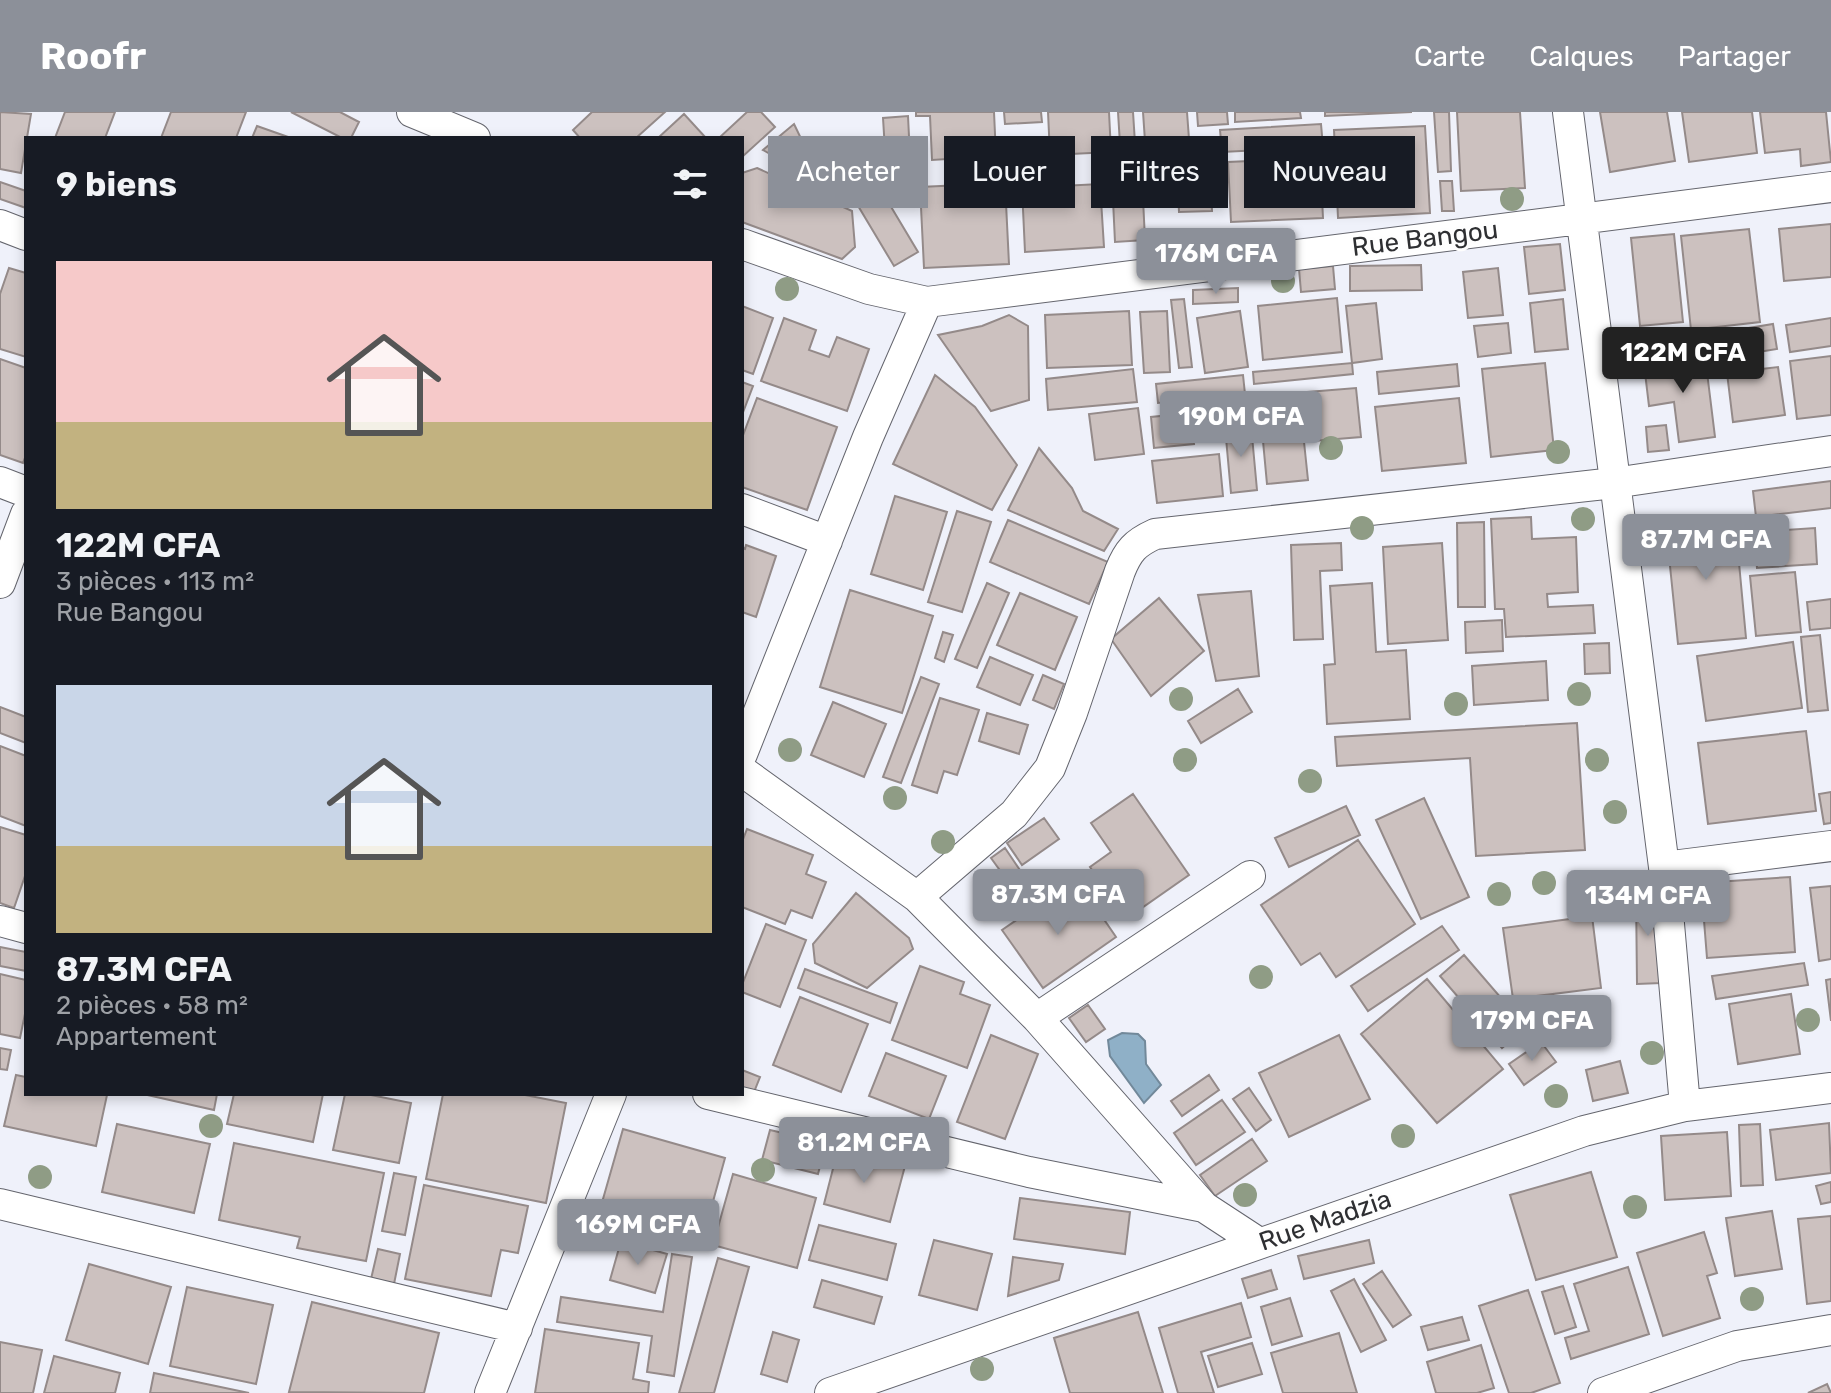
<!DOCTYPE html>
<html lang="fr">
<meta charset="utf-8">
<style>
body{margin:0;font-family:Rubik,sans-serif;background:#20242c;color:#f1f3f6;height:100vh;display:flex;flex-direction:column;font-size:30px;white-space:nowrap}
*{box-sizing:border-box;margin:0}
p{font-size:26px;color:#9ea1a6}
.icon{flex:none;width:44px;height:44px;fill:none;stroke:currentColor;stroke-width:2;stroke-linecap:round;stroke-linejoin:round}
.map{position:relative;flex:1;overflow:hidden}
.side{position:absolute;left:24px;top:24px;width:720px;height:960px;display:flex;flex-direction:column;background:#171b24;border-radius:0px;box-shadow:0 4px 12px #0003}
.side>*{flex:none}
.top-card{position:absolute;left:768px;top:24px;width:760px;height:72px;display:flex;gap:16px}
.price{position:absolute;translate:-50% -68px;padding:0 18px;border-radius:8px;background:#8c9099;color:#fff;font-size:26px;line-height:52px;filter:drop-shadow(0 2px 4px #0008)}
.price::after{content:'';position:absolute;left:50%;top:48px;width:24px;height:18px;margin-left:-12px;background:inherit;clip-path:polygon(0 0,100% 0,50% 100%)}
.price.current{background:#222;color:#fff}
ul{padding:0;list-style:none}
li{display:grid;align-content:center;gap:16px;height:424px;padding:0 32px}
li span{display:grid;place-items:center;height:248px;border-radius:0px;color:#555}
li>.icon{margin-inline-start:auto}
span .icon{width:144px;height:144px;fill:#fffc;stroke-width:1}
li b{font-size:34px}
h2{display:flex;justify-content:space-between;align-items:center;height:96px;padding:0 32px;font-size:34px}
.pill{padding:0 28px;border-radius:0px;background:#171b24;box-shadow:0 4px 12px #0003;font-size:28px;line-height:72px}
.pill.current{background:#8c9099;color:#fff}
header{display:flex;align-items:center;gap:48px;box-sizing:border-box;height:112px;padding:0 40px;background:#8c9099;color:#fff}
header strong{font-size:38px}
nav{display:flex;gap:44px;margin-inline-start:auto;font-size:28px}
.map>svg:first-child{display:block}
</style>
<header>
<strong>Roofr</strong>
<nav><a>Carte</a><a>Calques</a><a>Partager</a></nav>
</header>
<div class="map">
<svg width="1831" height="1281" viewBox="0 0 1831 1281">
<rect width="100%" height="100%" fill="#eff1fa"/>
<!-- water -->
<path fill="#8fb0c7" stroke="#72899a" stroke-width="2" d="M1122,921L1138,922L1145,929L1146,952L1161,973L1144,991L1110,944L1108,928Z"/>
<!-- building -->
<path fill="#ccc1bf" stroke="#948a89" stroke-width="2" d="M0,0L31,2L21,61L0,57Z
M65,0H115L105,26H55Z
M171,0H246L236,26H161Z
M291,0H340L359,10L351,26H342Z
M592,0H665L636,26H580L573,18Z
M747,0H761L775,15L742,45V26L720,25Z
M916,0H994L996,44L932,48L930,4H916Z
M1004,0H1041L1042,10L1005,12Z
M1048,0H1109L1111,40L1050,43Z
M1118,0H1133L1135,31L1120,32Z
M1143,0H1187L1189,27L1145,29Z
M1197,0H1227L1228,12L1198,14Z
M1235,0H1300L1301,6L1235,10Z
M1325,0H1412L1325,4Z
M1434,0H1449L1451,59L1438,60Z
M1457,0H1520L1525,76L1461,79Z
M1600,0H1667L1675,49L1610,60Z
M1682,0H1752L1757,41L1689,50Z
M1760,0H1826L1831,50L1801,54L1800,37L1765,41Z
M684,2L706,26H658Z
M908,4L911,65L823,70L822,41L885,38L883,6Z
M794,12L809,43L816,68L763,38Z
M1321,12L1323,35L1222,40L1220,18Z
M257,14L291,26H252Z
M1425,14L1430,101L1338,106L1334,18Z
M1209,31L1212,99L1179,100L1176,33Z
M1170,37L1173,91L1152,92L1149,38Z
M1141,45L1145,128L1115,130L1111,46Z
M1320,46L1323,106L1231,110L1228,50Z
M757,56L852,99L855,135L842,147L742,110V61Z
M1440,69H1452L1454,99H1442Z
M0,70L26,79V96L0,87Z
M1005,71L1009,152L924,156L920,75Z
M1100,72L1104,135L1025,140L1022,76Z
M878,73L918,140L894,154L854,87Z
M1831,112V165L1784,169L1779,117Z
M1749,117L1760,210L1691,218L1681,124Z
M1674,122L1683,210L1640,214L1631,126Z
M1560,132L1565,178L1529,182L1524,135Z
M1421,153L1422,178L1350,179V154Z
M1333,154L1335,177L1301,180L1299,157Z
M9,156L26,161V245L0,237V182Z
M1498,156L1503,203L1468,206L1463,160Z
M1238,176V190L1193,192V178Z
M1337,186L1342,240L1263,248L1258,194Z
M1184,187L1192,255L1179,256L1171,188Z
M1563,187L1568,237L1535,240L1530,191Z
M1376,191L1382,247L1352,251L1346,194Z
M742,194L773,206L753,262L742,258Z
M1129,199L1132,253L1047,256L1045,203Z
M1167,199L1170,260L1144,261L1140,200Z
M1240,199L1248,255L1205,261L1197,206Z
M1009,203L1028,214L1029,288L991,299L938,223L982,214Z
M784,206L816,218L809,238L829,245L837,225L869,237L847,299L761,269Z
M1831,206V234L1790,240L1786,213Z
M1508,211L1511,241L1478,245L1474,214Z
M1773,212L1777,237L1734,244L1730,219Z
M1722,218L1730,254L1714,257L1709,234L1686,239L1683,226Z
M1671,221L1675,240L1638,246L1635,228Z
M1705,244L1715,325L1679,330L1674,290L1649,294L1644,252Z
M1831,244V303L1797,307L1790,249Z
M0,247L26,256V343L23,351L0,343Z
M1352,251L1353,262L1254,272L1253,260Z
M1545,251L1554,338L1491,345L1482,257Z
M1457,252L1459,274L1379,282L1377,260Z
M1778,255L1785,303L1733,310L1727,261Z
M1133,257L1137,290L1048,298L1046,267Z
M935,263L975,295L1017,353L992,398L893,352Z
M1243,263L1245,282L1158,291L1156,272Z
M742,270L753,274L742,303Z
M1356,276L1361,325L1313,329L1308,280Z
M1299,282L1308,368L1267,372L1259,286Z
M757,286L837,315L807,398L742,375V326Z
M1459,286L1466,351L1382,359L1375,295Z
M1138,296L1144,342L1095,348L1089,302Z
M1190,301L1194,332L1154,336L1151,305Z
M1251,313L1257,378L1231,381L1225,315Z
M1666,313L1669,338L1648,340L1646,315Z
M1039,336L1072,376L1083,399L1118,417L1104,439L1008,398Z
M1219,342L1223,384L1157,391L1152,349Z
M1831,369V396L1756,405L1753,379Z
M895,384L947,400L923,478L871,462Z
M957,399L991,410L962,500L928,490Z
M1531,405L1532,427L1576,425L1578,480L1547,482L1548,495L1593,493L1595,521L1506,525L1504,497H1495L1491,407Z
M1008,408L1108,450L1089,492L990,450Z
M1735,408L1746,526L1678,532L1666,415Z
M1484,410L1485,495H1458L1457,411Z
M1815,416L1817,452L1757,456L1754,420Z
M1341,431L1342,458L1320,459L1323,527L1294,528L1291,433Z
M1442,431L1448,528L1388,532L1383,435Z
M746,433L776,444L756,505L742,500V436L745,437Z
M1795,460L1801,520L1756,524L1750,464Z
M987,471L1009,481L977,556L955,547Z
M1372,471L1376,540L1406,538L1410,607L1327,612L1324,553L1335,552L1330,474Z
M850,478L933,504L902,601L820,575Z
M1251,479L1259,564L1216,569L1198,483Z
M1020,481L1077,505L1055,558L997,533Z
M1159,486L1204,539L1151,584L1111,527Z
M1831,487V516L1810,518L1807,490Z
M1502,508L1503,539L1466,541L1465,510Z
M943,520L953,523L944,550L935,546Z
M1820,523L1828,598L1808,600L1801,525Z
M1793,530L1802,596L1706,609L1697,544Z
M1609,531L1610,561L1585,562L1584,532Z
M990,545L1033,563L1020,593L977,575Z
M1546,549L1548,588L1474,593L1472,554Z
M1043,563L1064,572L1054,597L1033,588Z
M921,565L939,572L901,671L883,665Z
M1238,577L1252,600L1201,631L1188,609Z
M940,586L979,598L957,663L944,659L937,681L912,673Z
M833,590L886,612L864,665L811,643Z
M0,595L26,605V631L0,621Z
M987,601L1028,613L1019,642L979,629Z
M1577,611L1585,738L1476,744L1470,646L1337,654L1335,625Z
M1806,619L1816,699L1708,712L1698,631Z
M0,634L26,644V714L0,704Z
M1831,680V711L1824,712L1819,682Z
M1133,682L1189,763L1126,807L1090,755L1111,740L1091,711Z
M1424,686L1469,785L1421,807L1376,708Z
M1346,694L1360,723L1289,755L1275,726Z
M1044,706L1059,727L1022,753L1007,731Z
M0,715L26,723V761L14,796L0,791Z
M747,717L813,743L806,762L826,770L812,806L791,798L785,812L742,795V730Z
M1358,728L1415,812L1336,865L1320,841L1301,853L1261,793Z
M1005,736L1038,785L1025,793L991,746Z
M1790,765L1795,840L1707,846L1701,771Z
M1831,774V847L1819,849L1810,776Z
M1060,778L1076,801L1092,790L1116,825L1043,876L1002,818Z
M1636,780H1660L1661,871L1637,872Z
M856,781L909,826L913,837L867,876L815,851L813,832Z
M1592,804L1601,876L1513,887L1503,816Z
M766,812L806,828L780,895L742,880V873Z
M1442,814L1459,838L1368,899L1351,874Z
M0,835L26,840V859L0,854Z
M1464,843L1526,915L1502,936L1440,864Z
M1804,851L1808,873L1716,887L1712,864Z
M920,854L964,870L960,882L990,893L967,956L892,928Z
M805,857L897,891L890,911L798,876Z
M0,862L26,868V897L20,926L0,922Z
M1427,867L1503,957L1437,1011L1361,922Z
M1831,867V909L1826,868Z
M1791,882L1800,942L1738,952L1729,892Z
M800,885L868,912L841,980L773,953Z
M1088,893L1105,917L1086,930L1069,906Z
M991,923L1038,942L1005,1027L957,1010Z
M1339,923L1370,987L1289,1025L1259,961Z
M1541,930L1556,950L1524,973L1509,952Z
M0,936L11,938L7,958L0,957Z
M886,941L946,964L929,1007L869,984Z
M1620,949L1628,981L1593,989L1586,958Z
M742,958L760,965L752,985L742,982Z
M16,963L26,965V982L107,983L96,1034L4,1014Z
M1209,963L1219,978L1182,1004L1171,989Z
M1249,976L1271,1008L1256,1019L1233,987Z
M143,982H217L214,998Z
M234,982H323L313,1030L227,1012Z
M345,982H366L411,991L399,1051L333,1038Z
M443,982H520L566,991L546,1091L426,1067Z
M1222,988L1245,1020L1196,1053L1174,1021Z
M1829,1011L1831,1061L1776,1068L1770,1018Z
M117,1012L210,1032L194,1101L102,1080Z
M1760,1012L1763,1073L1741,1074L1739,1013Z
M623,1017L725,1046L704,1122L601,1094Z
M770,1018L826,1031L818,1062L762,1048Z
M1727,1020L1731,1084L1665,1088L1661,1024Z
M1252,1027L1267,1049L1215,1084L1200,1063Z
M234,1031L384,1061L366,1149L297,1136L300,1125L219,1108Z
M838,1037L905,1054L890,1110L824,1092Z
M1591,1060L1617,1145L1536,1168L1510,1083Z
M394,1061L416,1065L405,1123L382,1119Z
M733,1062L816,1086L797,1156L713,1133Z
M1831,1070V1090L1821,1092L1816,1074Z
M424,1073L528,1094L518,1141L501,1138L491,1184L405,1167Z
M1020,1086L1130,1100L1125,1142L1014,1127Z
M1772,1099L1782,1157L1735,1164L1726,1106Z
M1831,1104V1189L1807,1192L1798,1107Z
M819,1113L896,1132L887,1168L809,1148Z
M1704,1120L1717,1161L1707,1164L1720,1206L1663,1224L1637,1141Z
M934,1128L992,1142L977,1198L919,1183Z
M1369,1128L1374,1151L1304,1167L1298,1144Z
M621,1129L667,1142L655,1181L610,1168Z
M378,1137L400,1142L394,1172L371,1167Z
M672,1142L692,1145L674,1264L647,1260L652,1224L557,1210L561,1185L663,1200Z
M1013,1145L1063,1152L1059,1168L1008,1184Z
M718,1146L749,1155L714,1281H679Z
M89,1152L171,1175L148,1252L66,1228Z
M1628,1155L1649,1222L1571,1247L1565,1226L1589,1219L1574,1172Z
M1271,1158L1277,1177L1248,1186L1242,1167Z
M1382,1159L1411,1203L1393,1215L1363,1172Z
M1354,1167L1386,1228L1361,1240L1331,1179Z
M822,1168L882,1185L874,1212L814,1195Z
M1563,1174L1576,1215L1555,1222L1542,1180Z
M187,1175L273,1193L256,1272L170,1254Z
M1528,1178L1560,1271L1531,1281H1509L1479,1194Z
M1290,1186L1302,1224L1272,1233L1261,1195Z
M312,1190L439,1221L424,1281L289,1280Z
M1241,1191L1251,1225L1201,1240L1214,1281H1178L1159,1216Z
M1138,1200L1163,1281H1070L1054,1226Z
M1462,1205L1469,1228L1428,1238L1421,1215Z
M545,1217L639,1231L633,1267L649,1270L648,1281H535Z
M773,1220L799,1228L787,1270L761,1262Z
M1339,1221L1357,1281H1283L1271,1241Z
M0,1230L42,1238L33,1281H0Z
M1252,1231L1262,1262L1218,1275L1208,1244Z
M1481,1233L1494,1276L1477,1281H1436L1427,1250Z
M54,1244L120,1261L115,1281H44Z
M154,1261L249,1281H150Z
M1827,1272L1831,1281H1808Z"/>
<g fill="none" stroke-linecap="round" stroke-linejoin="round">
<!-- minor casing -->
<g stroke="#64656d" stroke-width="32">
<path id="minor" d="M412,0L475,26
M1568,0L1664,755L1685,994
M0,113L26,123
M742,132L869,177L927,190L1831,75
M0,370L26,380
M742,397L827,429
M0,471L26,402
M742,642L868,325L927,190
M742,659L917,785L1037,906L1204,1095L1259,1131
M1664,755L1831,734
M917,785L1014,702L1050,656L1072,601L1120,459C1128,439 1135,431 1155,422L1614,371L1831,339
M0,809L26,816
M1037,906L1250,764
M708,982L1029,1060L1204,1095
M0,1092L517,1216
M490,1281L611,982
M830,1281L1584,1019L1685,994L1831,976
M1603,1281L1737,1234L1831,1218"/>
</g>
<!-- minor -->
<use href="#minor" stroke="#fff" stroke-width="30"/>
</g>
<!-- trees -->
<g fill="#8f9c85">
<circle cx="1512" cy="87" r="12"/>
<circle cx="1283" cy="169" r="12"/>
<circle cx="787" cy="177" r="12"/>
<circle cx="1331" cy="336" r="12"/>
<circle cx="1558" cy="340" r="12"/>
<circle cx="1583" cy="407" r="12"/>
<circle cx="1362" cy="416" r="12"/>
<circle cx="1579" cy="582" r="12"/>
<circle cx="1181" cy="587" r="12"/>
<circle cx="1456" cy="592" r="12"/>
<circle cx="790" cy="638" r="12"/>
<circle cx="1185" cy="648" r="12"/>
<circle cx="1597" cy="648" r="12"/>
<circle cx="1310" cy="669" r="12"/>
<circle cx="895" cy="686" r="12"/>
<circle cx="1615" cy="700" r="12"/>
<circle cx="943" cy="730" r="12"/>
<circle cx="1544" cy="771" r="12"/>
<circle cx="1499" cy="782" r="12"/>
<circle cx="988" cy="788" r="12"/>
<circle cx="1261" cy="865" r="12"/>
<circle cx="1808" cy="908" r="12"/>
<circle cx="1652" cy="941" r="12"/>
<circle cx="1556" cy="984" r="12"/>
<circle cx="211" cy="1014" r="12"/>
<circle cx="1403" cy="1024" r="12"/>
<circle cx="763" cy="1058" r="12"/>
<circle cx="40" cy="1065" r="12"/>
<circle cx="1245" cy="1083" r="12"/>
<circle cx="1635" cy="1095" r="12"/>
<circle cx="1752" cy="1187" r="12"/>
<circle cx="982" cy="1257" r="12"/>
</g>
<g text-anchor="middle" stroke-width="6" stroke-linejoin="round" paint-order="stroke">
<!-- street labels -->
<g font-size="26" fill="#2e2f32" stroke="#fefefe">
<text transform="translate(1425 126) rotate(-7)" y="9">Rue Bangou</text>
<text transform="translate(1325 1108) rotate(-19)" y="9">Rue Madzia</text>
</g>
</g>
</svg>
<b class="price" style="left:1216px;top:184px">176M CFA</b>
<b class="price current" style="left:1683px;top:283px">122M CFA</b>
<b class="price" style="left:1241px;top:347px">190M CFA</b>
<b class="price" style="left:1706px;top:470px">87.7M CFA</b>
<b class="price" style="left:1058px;top:825px">87.3M CFA</b>
<b class="price" style="left:1648px;top:826px">134M CFA</b>
<b class="price" style="left:1532px;top:951px">179M CFA</b>
<b class="price" style="left:864px;top:1073px">81.2M CFA</b>
<b class="price" style="left:638px;top:1155px">169M CFA</b>
<div class="top-card">
<a class="pill current">Acheter</a>
<a class="pill">Louer</a>
<a class="pill">Filtres</a>
<a class="pill">Nouveau</a>
</div>
<section class="side">
<h2>9 biens<svg class="icon" aria-label="filters" viewBox="0 0 24 24"><path d="M4 7h16M4 17h16"/><circle cx="9" cy="7" r="2"/><circle cx="15" cy="17" r="2"/></svg></h2>
<ul>
<li><span style="background:linear-gradient(#f6c9c9 65%,#c2b280 0)"><svg class="icon" aria-label="home" viewBox="0 0 24 24"><path d="M3 11l9-7 9 7M6 9v11h12V9"/></svg></span><div><b>122M CFA</b><p>3 pièces · 113 m²</p><p>Rue Bangou</p></div></li>
<li><span style="background:linear-gradient(#c9d6e8 65%,#c2b280 0)"><svg class="icon" aria-label="home" viewBox="0 0 24 24"><path d="M3 11l9-7 9 7M6 9v11h12V9"/></svg></span><div><b>87.3M CFA</b><p>2 pièces · 58 m²</p><p>Appartement</p></div></li>
</ul>
</section>
</div>
